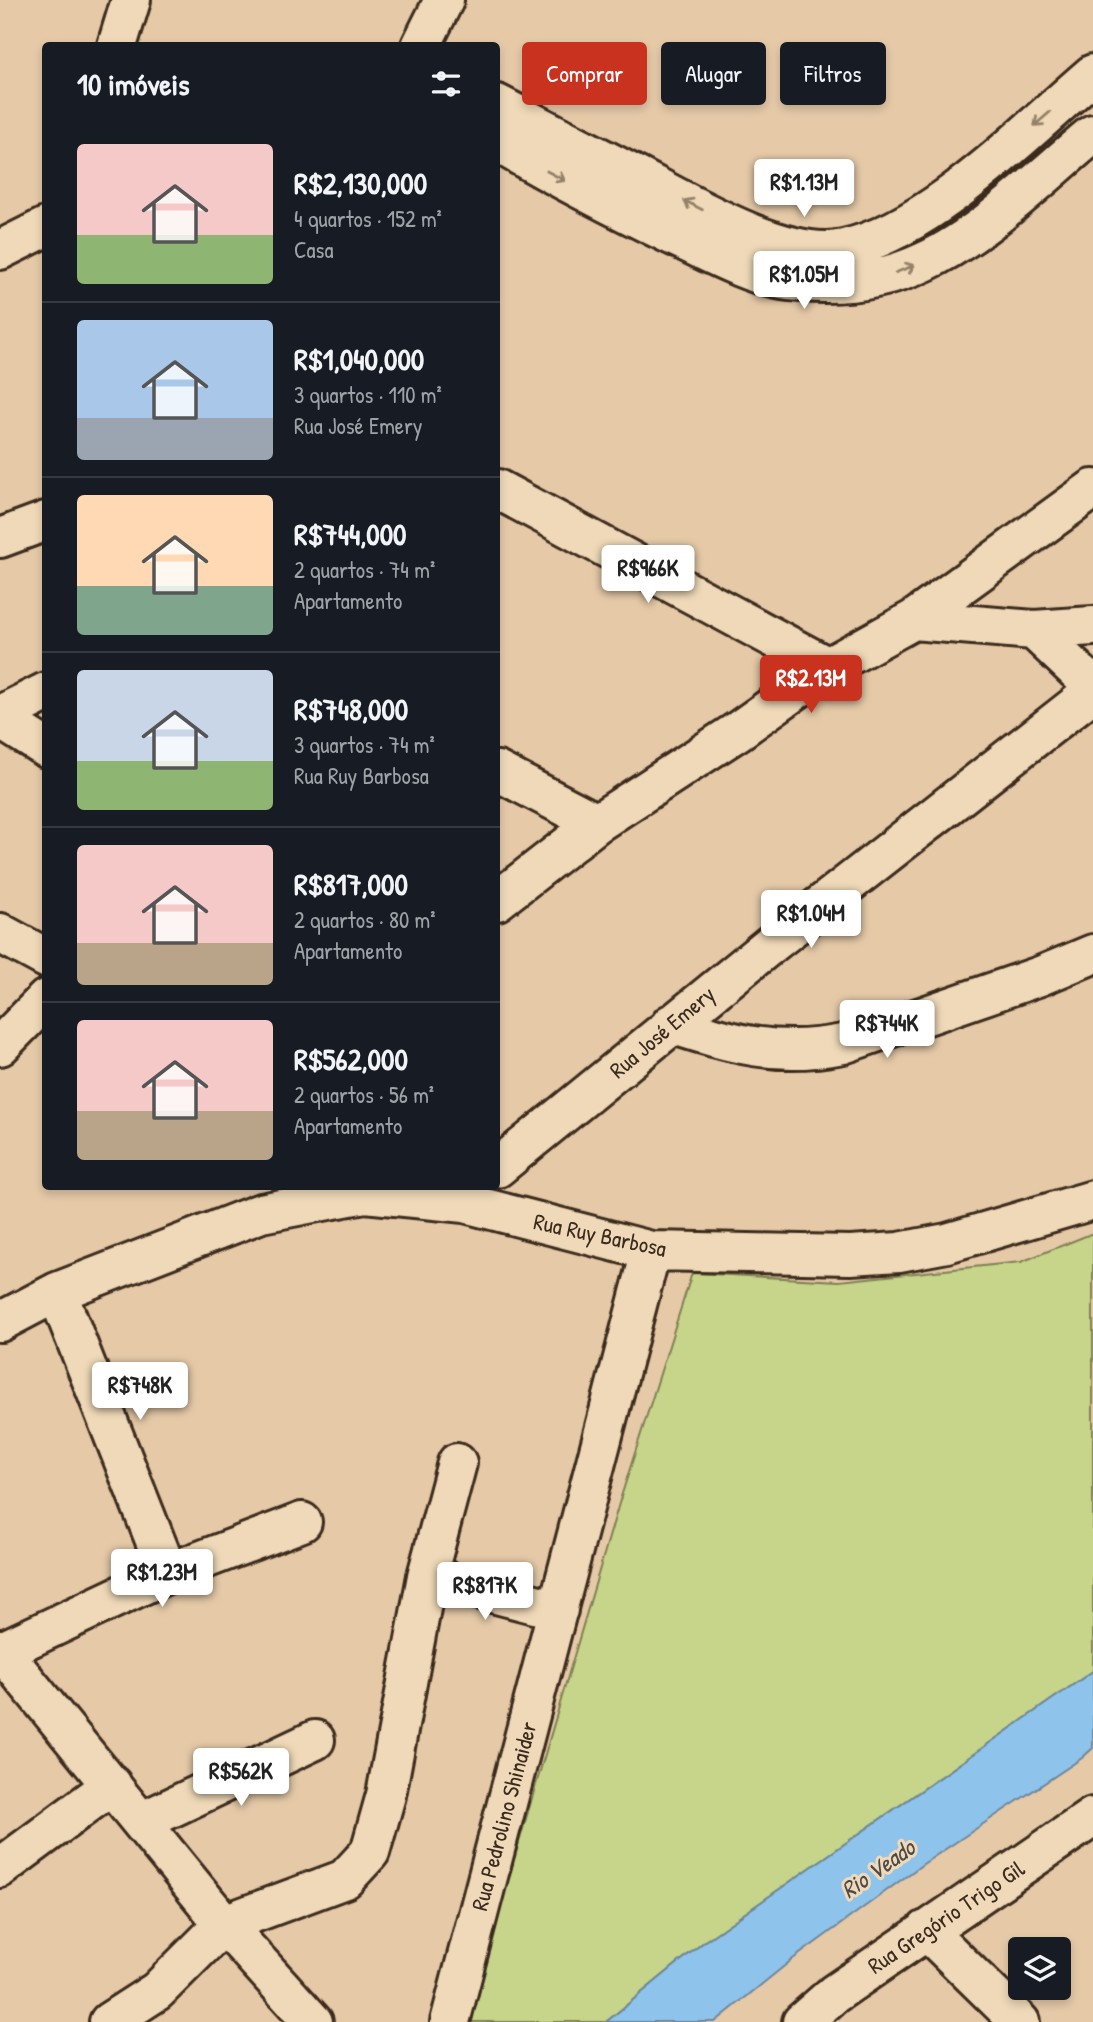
<!DOCTYPE html>
<html lang="pt">
<meta charset="utf-8">
<style>
body{margin:0;font-family:"Patrick Hand",sans-serif;background:#20242c;color:#f1f3f6;height:100vh;display:flex;flex-direction:column;font-size:26px;white-space:nowrap}
*{box-sizing:border-box;margin:0}
p{font-size:23px;color:#9ea1a6}
.icon{flex:none;width:38px;height:38px;fill:none;stroke:currentColor;stroke-width:2;stroke-linecap:round;stroke-linejoin:round}
.map{position:relative;flex:1;overflow:hidden}
.sheet{position:absolute;left:42px;top:42px;width:458px;height:1148px;display:flex;flex-direction:column;background:#171b24;border-radius:7px;box-shadow:0 4px 10px #0003}
.sheet>*{flex:none}
.top-card{position:absolute;left:522px;top:42px;width:466px;height:63px;display:flex;gap:14px}
.fabs{position:absolute;left:1008px;top:1937px;display:grid;gap:14px}
.fabs a{display:grid;place-items:center;width:63px;height:63px;border-radius:7px;background:#171b24;box-shadow:0 4px 10px #0003;font-size:35px}
.price{position:absolute;translate:-50% -60px;padding:0 16px;border-radius:7px;background:#fff;color:#222;font-size:23px;line-height:46px;filter:drop-shadow(0 2px 4px #0008)}
.price::after{content:'';position:absolute;left:50%;top:42px;width:21px;height:16px;margin-left:-10px;background:inherit;clip-path:polygon(0 0,100% 0,50% 100%)}
.price.active{background:#c8321e;color:#fff}
ul{padding:0;list-style:none}
li{display:flex;align-items:center;gap:21px;height:175px;padding:0 35px}
li+li{border-top:2px solid #363941}
li span{display:grid;place-items:center;flex:none;width:196px;height:140px;border-radius:7px;color:#555}
li>.icon{margin-inline-start:auto}
span .icon{width:84px;height:84px;fill:#fffc;stroke-width:1}
li b{font-size:30px}
h2{display:flex;justify-content:space-between;align-items:center;height:84px;padding:0 35px;font-size:30px}
.pill{padding:0 24px;border-radius:7px;background:#171b24;box-shadow:0 4px 10px #0003;font-size:24px;line-height:63px}
.pill.active{background:#c8321e;color:#fff}
.map>svg:first-child{display:block}
</style>
<div class="map">
<svg width="1093" height="2022" viewBox="0 0 1093 2022">
<rect width="100%" height="100%" fill="#e6caa8"/>
<filter id="ink" filterUnits="userSpaceOnUse"><feTurbulence type="fractalNoise" baseFrequency=".0143" numOctaves="2"/><feDisplacementMap in="SourceGraphic" scale="14" xChannelSelector="R" yChannelSelector="G"/><feConvolveMatrix kernelMatrix="1 2 1 2 8 2 1 2 1" color-interpolation-filters="sRGB"/></filter>
<g filter="url(#ink)">
<!-- green -->
<path fill="#c6d589" stroke="#808054" stroke-width="2" d="M1093,1233V1671L705,1941L606,2022H466L620,1500L692,1273L839,1281L1021,1262Z"/>
<!-- water -->
<path fill="#8ec4ec" stroke="#6d869a" stroke-width="2" d="M1093,1671V1748L1082,1758L923,1864L793,1959L715,2022H606L705,1941Z"/>
<g fill="none" stroke-linecap="round" stroke-linejoin="round">
<!-- minor casing -->
<g stroke="#3b2a1e" stroke-width="44">
<path id="minor" d="M117,46L131,0
M421,46L444,0
M497,104C544,128 591,153 638,177C690,204 786,262 844,249C931,230 1026,131 1093,74
M497,142C556,178 618,209 680,239C711,254 754,277 789,281C834,286 882,282 924,262C984,234 1042,176 1093,134
M0,250L46,227
M497,489L828,667
M0,538L46,521
M913,620L1034,630L1093,686
M1034,630L1093,626
M0,715L46,692
M0,719L46,748
M497,771L597,823
M497,901L597,823L738,731L828,667L913,620L1093,489
M0,933L46,958
M671,1024C733,1044 777,1057 843,1044L1040,976L1093,954
M0,1046L46,999
M497,1168L770,945L1093,692
M57,1292L168,1573
M0,1322L57,1292L261,1213L365,1193L465,1203L651,1251L850,1255L899,1252L947,1243L1093,1200
M427,1576L558,1610
M0,1649L224,1924L313,2022
M2,1651L168,1573L302,1522
M141,1822L315,1740
M0,1868L112,1785
M926,1930L1020,2022
M109,2022L157,1991L224,1924L345,1879L370,1852L386,1795L427,1576L457,1463
M450,2022L651,1251
M802,2022L834,1994L1093,1817"/>
</g>
<!-- minor -->
<use href="#minor" stroke="#efd9b8" stroke-width="38"/>
</g>
<!-- one-way arrows -->
<defs><path id="oneway-shaft" d="M-6 0H5M1.5-3L5.5 0L1.5 3" fill="none" stroke-width="1.6" stroke-linecap="round" stroke-linejoin="round" transform="scale(1.75)"/></defs>
<g stroke="#95826b">
<use href="#oneway-shaft" transform="translate(1042 119) rotate(139)"/>
<use href="#oneway-shaft" transform="translate(556 176) rotate(28)"/>
<use href="#oneway-shaft" transform="translate(693 205) rotate(-153)"/>
<use href="#oneway-shaft" transform="translate(905 269) rotate(-21)"/>
</g>
</g>
<g text-anchor="middle" stroke-width="6" stroke-linejoin="round" paint-order="stroke">
<!-- street labels -->
<g font-size="23" fill="#3b2a1e" stroke="#efd9b8">
<text transform="translate(662 1032) rotate(-40)" y="8">Rua José Emery</text>
<text transform="translate(600 1235) rotate(12)" y="8">Rua Ruy Barbosa</text>
<text transform="translate(504 1816) rotate(-75)" y="8">Rua Pedrolino Shinaider</text>
<text transform="translate(946 1917) rotate(-34)" y="8">Rua Gregório Trigo Gil</text>
</g>
<!-- water labels -->
<g font-size="24" font-style="italic" fill="#4c4947" stroke="#efd9b8">
<text transform="translate(878 1869) rotate(-35)" y="8">Rio Veado</text>
</g>
</g>
</svg>
<div class="fabs">
<a><svg class="icon" aria-label="layers" viewBox="0 0 24 24"><path d="M12 4l9 5-9 5-9-5zM3 14l9 5 9-5"/></svg></a>
</div>
<b class="price" style="left:804px;top:219px">R$1.13M</b>
<b class="price" style="left:804px;top:311px">R$1.05M</b>
<b class="price" style="left:648px;top:605px">R$966K</b>
<b class="price active" style="left:811px;top:715px">R$2.13M</b>
<b class="price" style="left:811px;top:950px">R$1.04M</b>
<b class="price" style="left:887px;top:1060px">R$744K</b>
<b class="price" style="left:140px;top:1422px">R$748K</b>
<b class="price" style="left:162px;top:1609px">R$1.23M</b>
<b class="price" style="left:485px;top:1622px">R$817K</b>
<b class="price" style="left:241px;top:1808px">R$562K</b>
<div class="top-card">
<a class="pill active">Comprar</a>
<a class="pill">Alugar</a>
<a class="pill">Filtros</a>
</div>
<section class="sheet">
<h2>10 imóveis<svg class="icon" aria-label="filters" viewBox="0 0 24 24"><path d="M4 7h16M4 17h16"/><circle cx="9" cy="7" r="2"/><circle cx="15" cy="17" r="2"/></svg></h2>
<ul>
<li><span style="background:linear-gradient(#f6c9c9 65%,#8fb573 0)"><svg class="icon" aria-label="home" viewBox="0 0 24 24"><path d="M3 11l9-7 9 7M6 9v11h12V9"/></svg></span><div><b>R$2,130,000</b><p>4 quartos · 152 m²</p><p>Casa</p></div></li>
<li><span style="background:linear-gradient(#a9c7e8 70%,#9aa5b1 0)"><svg class="icon" aria-label="home" viewBox="0 0 24 24"><path d="M3 11l9-7 9 7M6 9v11h12V9"/></svg></span><div><b>R$1,040,000</b><p>3 quartos · 110 m²</p><p>Rua José Emery</p></div></li>
<li><span style="background:linear-gradient(#ffd9b3 65%,#7fa58c 0)"><svg class="icon" aria-label="home" viewBox="0 0 24 24"><path d="M3 11l9-7 9 7M6 9v11h12V9"/></svg></span><div><b>R$744,000</b><p>2 quartos · 74 m²</p><p>Apartamento</p></div></li>
<li><span style="background:linear-gradient(#c9d6e8 65%,#8fb573 0)"><svg class="icon" aria-label="home" viewBox="0 0 24 24"><path d="M3 11l9-7 9 7M6 9v11h12V9"/></svg></span><div><b>R$748,000</b><p>3 quartos · 74 m²</p><p>Rua Ruy Barbosa</p></div></li>
<li><span style="background:linear-gradient(#f6c9c9 70%,#b9a48a 0)"><svg class="icon" aria-label="home" viewBox="0 0 24 24"><path d="M3 11l9-7 9 7M6 9v11h12V9"/></svg></span><div><b>R$817,000</b><p>2 quartos · 80 m²</p><p>Apartamento</p></div></li>
<li><span style="background:linear-gradient(#f6c9c9 65%,#b9a48a 0)"><svg class="icon" aria-label="home" viewBox="0 0 24 24"><path d="M3 11l9-7 9 7M6 9v11h12V9"/></svg></span><div><b>R$562,000</b><p>2 quartos · 56 m²</p><p>Apartamento</p></div></li>
</ul>
</section>
</div>
